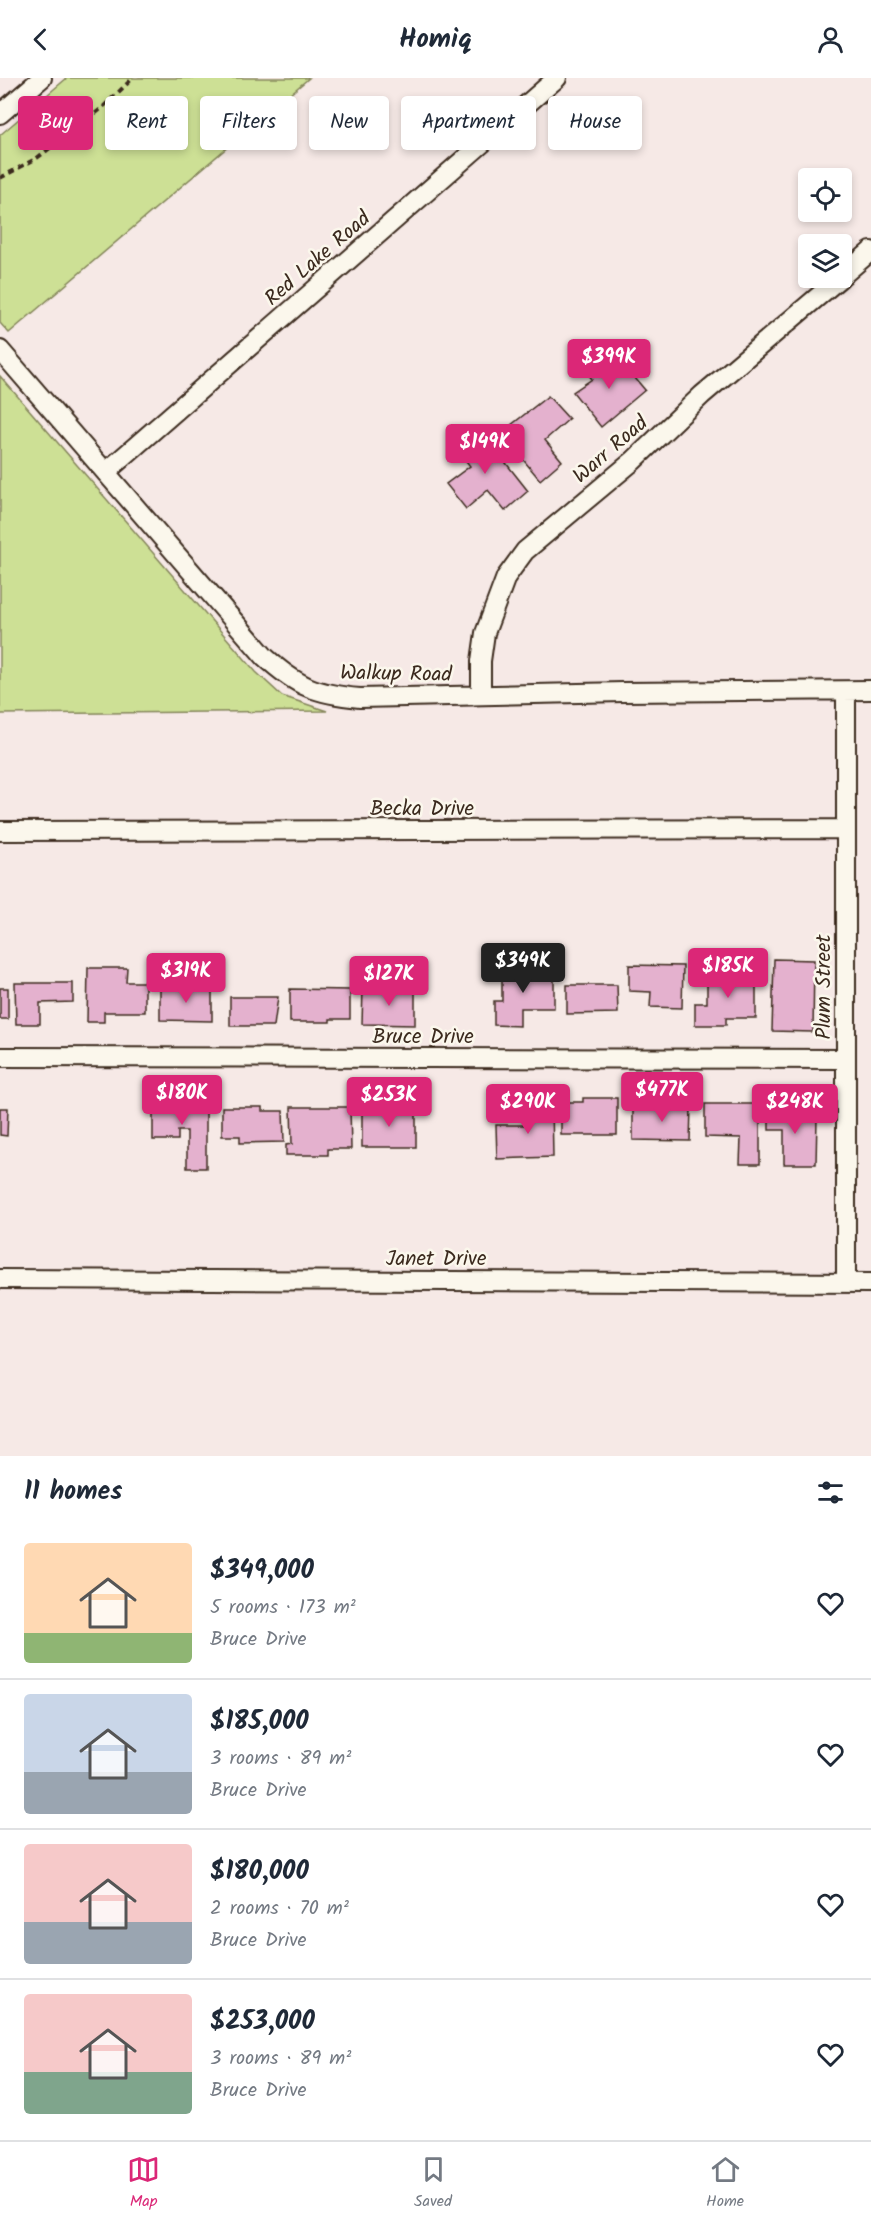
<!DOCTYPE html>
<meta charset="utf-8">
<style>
body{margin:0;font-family:Kalam,sans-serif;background:#f6f6f7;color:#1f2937;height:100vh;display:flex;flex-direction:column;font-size:22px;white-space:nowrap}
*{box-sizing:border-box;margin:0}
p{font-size:20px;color:#747a83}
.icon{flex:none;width:33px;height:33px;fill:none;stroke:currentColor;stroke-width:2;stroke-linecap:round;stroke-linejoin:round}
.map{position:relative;height:1378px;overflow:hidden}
.drawer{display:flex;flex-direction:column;background:#fff;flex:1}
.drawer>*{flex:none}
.guide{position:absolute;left:18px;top:18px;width:836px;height:54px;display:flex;gap:12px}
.fabs{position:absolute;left:798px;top:90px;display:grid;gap:12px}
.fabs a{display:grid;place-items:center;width:54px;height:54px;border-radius:6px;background:#fff;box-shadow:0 3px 9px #0003;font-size:30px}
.price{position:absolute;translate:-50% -51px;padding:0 14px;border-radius:6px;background:#db2777;color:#fff;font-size:20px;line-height:39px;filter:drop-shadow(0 2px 3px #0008)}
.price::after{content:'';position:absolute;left:50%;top:36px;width:18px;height:14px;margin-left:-9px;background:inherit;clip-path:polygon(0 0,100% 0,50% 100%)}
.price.selected{background:#222;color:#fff}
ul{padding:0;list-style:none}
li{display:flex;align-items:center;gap:18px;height:150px;padding:0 24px}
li+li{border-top:2px solid #e0e1e3}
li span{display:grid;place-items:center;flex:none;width:168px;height:120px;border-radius:6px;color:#555}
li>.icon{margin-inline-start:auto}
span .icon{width:72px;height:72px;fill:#fffc;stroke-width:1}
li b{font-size:26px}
h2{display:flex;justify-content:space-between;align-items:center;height:72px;padding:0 24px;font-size:26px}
.pill{padding:0 21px;border-radius:6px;background:#fff;box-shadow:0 3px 9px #0003;font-size:21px;line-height:54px}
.pill.selected{background:#db2777;color:#fff}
header{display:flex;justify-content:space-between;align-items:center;height:78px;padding:0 24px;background:#fff;font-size:27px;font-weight:600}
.dock{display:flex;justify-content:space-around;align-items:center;height:84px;border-top:2px solid #e0e1e3;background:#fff;font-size:16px;color:#747a83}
.dock a{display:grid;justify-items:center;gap:3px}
.dock .selected{color:#db2777}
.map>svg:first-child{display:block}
</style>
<header><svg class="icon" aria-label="back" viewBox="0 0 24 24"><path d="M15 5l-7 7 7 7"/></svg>Homiq<svg class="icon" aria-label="person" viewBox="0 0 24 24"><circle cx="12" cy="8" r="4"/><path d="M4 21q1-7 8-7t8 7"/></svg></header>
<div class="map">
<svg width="871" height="1378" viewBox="0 0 871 1378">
<rect width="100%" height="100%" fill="#f6e9e6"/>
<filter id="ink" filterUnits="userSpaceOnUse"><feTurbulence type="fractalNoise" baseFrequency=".0167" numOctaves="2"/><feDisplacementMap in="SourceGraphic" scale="12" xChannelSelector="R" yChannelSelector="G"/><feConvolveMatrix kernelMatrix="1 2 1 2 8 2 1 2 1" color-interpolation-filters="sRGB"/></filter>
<g filter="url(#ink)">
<!-- green -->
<path fill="#cde095" stroke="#84855a" stroke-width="1.5" d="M67,0H309L9,255L0,245V57Z
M0,298L256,594L282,618L327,633L0,636Z"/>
<!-- building -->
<path fill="#e4b1ce" stroke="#3b2a1e" stroke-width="1.5" d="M614,275L645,312L601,349L573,314L592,301L588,296L599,284Z
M548,318L569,341L545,362L562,383L540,402L501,355Z
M480,352L528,413L505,433L488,412L466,431L446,406L470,388L456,370Z
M774,881L814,882L813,954L772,953Z
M629,887L683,888L682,930L650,929L651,914L629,913Z
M502,889H529V895H554V930H520V948L494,947V923H502Z
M88,890H127L126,904H145V934H104V944H87Z
M707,895H756V940H726V947H695V925H707Z
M15,905H73V924L40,925V946H16Z
M567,907H617L618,935L567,936Z
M160,908L212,909V943L160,942Z
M0,910H8V941H0Z
M363,910L415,911V947L362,946Z
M290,911L350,912V941H330V944H290Z
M230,919H278L274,948H230Z
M153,1020H187V1025H206V1090H187V1053H178V1062H153Z
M583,1020H617V1057H561V1024H583Z
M705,1026H760V1086H740L741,1060L705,1059Z
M524,1027H552L553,1079L497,1081L496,1047H524Z
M769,1027H794V1040H817L816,1086H784V1052H769Z
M633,1028L691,1029L690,1063L633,1062Z
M222,1029H262V1033H283L284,1064L240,1065V1058H222Z
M291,1029H350L351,1071H328V1077H286V1067L292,1066Z
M0,1030H8L7,1058L0,1057Z
M362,1032H416V1069H362Z"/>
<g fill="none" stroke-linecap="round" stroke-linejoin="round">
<!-- street casing -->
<g stroke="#3b2a1e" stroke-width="22">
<path id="street" d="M0,36L42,0
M842,198L871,173
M0,272L265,579C298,609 316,616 360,620L623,614L871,612
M106,394L557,0
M481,617V583L485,555L506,499L525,473L633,383L702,317L840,200
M0,753L845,751
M0,979L845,981
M0,1201L871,1205
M846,1204V613"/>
</g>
<!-- path -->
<path stroke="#3b2a1e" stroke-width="4" stroke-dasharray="6 4.5" stroke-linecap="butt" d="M0,100L37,80L101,31L133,0"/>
<!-- street -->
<use href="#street" stroke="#fbf7ec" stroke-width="18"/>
</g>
</g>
<g text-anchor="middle" stroke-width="5" stroke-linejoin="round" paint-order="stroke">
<!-- street labels -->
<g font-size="21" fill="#3b2a1e" stroke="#fbf7ec">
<text transform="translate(317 180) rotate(-41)" y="7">Red Lake Road</text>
<text transform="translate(610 371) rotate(-41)" y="7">Warr Road</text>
<text transform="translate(396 595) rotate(1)" y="7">Walkup Road</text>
<text x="422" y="737">Becka Drive</text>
<text transform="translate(823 909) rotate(-90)" y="7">Plum Street</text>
<text x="423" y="965">Bruce Drive</text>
<text x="436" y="1187">Janet Drive</text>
</g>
</g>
</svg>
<div class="fabs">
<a><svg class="icon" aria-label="locate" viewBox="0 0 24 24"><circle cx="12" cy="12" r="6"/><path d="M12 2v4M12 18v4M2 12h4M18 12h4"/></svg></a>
<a><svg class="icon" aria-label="layers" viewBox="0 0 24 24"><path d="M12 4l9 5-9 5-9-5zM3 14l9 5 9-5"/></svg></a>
</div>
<b class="price" style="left:609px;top:312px">$399K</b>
<b class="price" style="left:485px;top:397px">$149K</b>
<b class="price selected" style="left:523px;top:916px">$349K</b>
<b class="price" style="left:728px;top:921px">$185K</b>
<b class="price" style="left:186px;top:926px">$319K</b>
<b class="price" style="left:389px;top:929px">$127K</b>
<b class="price" style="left:662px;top:1045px">$477K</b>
<b class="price" style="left:182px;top:1048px">$180K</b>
<b class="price" style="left:389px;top:1050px">$253K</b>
<b class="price" style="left:528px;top:1057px">$290K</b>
<b class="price" style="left:795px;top:1057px">$248K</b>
<div class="guide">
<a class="pill selected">Buy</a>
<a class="pill">Rent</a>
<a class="pill">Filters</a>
<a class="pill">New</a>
<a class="pill">Apartment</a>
<a class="pill">House</a>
</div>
</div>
<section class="drawer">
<h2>11 homes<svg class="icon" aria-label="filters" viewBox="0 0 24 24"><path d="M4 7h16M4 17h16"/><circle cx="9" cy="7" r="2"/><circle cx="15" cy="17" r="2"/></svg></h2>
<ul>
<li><span style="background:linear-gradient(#ffd9b3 75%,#8fb573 0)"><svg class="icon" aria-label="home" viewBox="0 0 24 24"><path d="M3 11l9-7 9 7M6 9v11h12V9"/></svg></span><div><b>$349,000</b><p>5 rooms · 173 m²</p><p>Bruce Drive</p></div><svg class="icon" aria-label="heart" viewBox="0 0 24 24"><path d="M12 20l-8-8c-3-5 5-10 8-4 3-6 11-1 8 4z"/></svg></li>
<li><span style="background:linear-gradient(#c9d6e8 65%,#9aa5b1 0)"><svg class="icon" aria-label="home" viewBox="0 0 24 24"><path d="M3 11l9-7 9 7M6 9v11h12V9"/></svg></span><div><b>$185,000</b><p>3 rooms · 89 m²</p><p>Bruce Drive</p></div><svg class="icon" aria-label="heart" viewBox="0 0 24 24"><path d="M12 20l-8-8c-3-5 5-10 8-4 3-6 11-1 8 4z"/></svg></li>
<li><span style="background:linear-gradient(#f6c9c9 65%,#9aa5b1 0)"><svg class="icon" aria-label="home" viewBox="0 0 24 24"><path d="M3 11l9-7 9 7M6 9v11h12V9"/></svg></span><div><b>$180,000</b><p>2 rooms · 70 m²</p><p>Bruce Drive</p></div><svg class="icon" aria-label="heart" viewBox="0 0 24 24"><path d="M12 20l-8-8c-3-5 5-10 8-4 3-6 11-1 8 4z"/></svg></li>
<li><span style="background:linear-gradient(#f6c9c9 65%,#7fa58c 0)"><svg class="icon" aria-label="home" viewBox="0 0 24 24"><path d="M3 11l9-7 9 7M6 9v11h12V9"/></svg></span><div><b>$253,000</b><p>3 rooms · 89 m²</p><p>Bruce Drive</p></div><svg class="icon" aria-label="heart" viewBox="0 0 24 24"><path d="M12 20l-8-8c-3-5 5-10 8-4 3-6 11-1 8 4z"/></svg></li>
</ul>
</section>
<nav class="dock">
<a class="selected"><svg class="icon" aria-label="map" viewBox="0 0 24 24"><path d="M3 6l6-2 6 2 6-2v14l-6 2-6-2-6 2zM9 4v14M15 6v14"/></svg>Map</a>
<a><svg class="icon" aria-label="saved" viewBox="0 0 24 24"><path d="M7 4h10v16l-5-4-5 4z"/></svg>Saved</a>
<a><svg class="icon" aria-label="home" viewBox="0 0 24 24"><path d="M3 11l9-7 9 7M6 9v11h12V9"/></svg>Home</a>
</nav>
